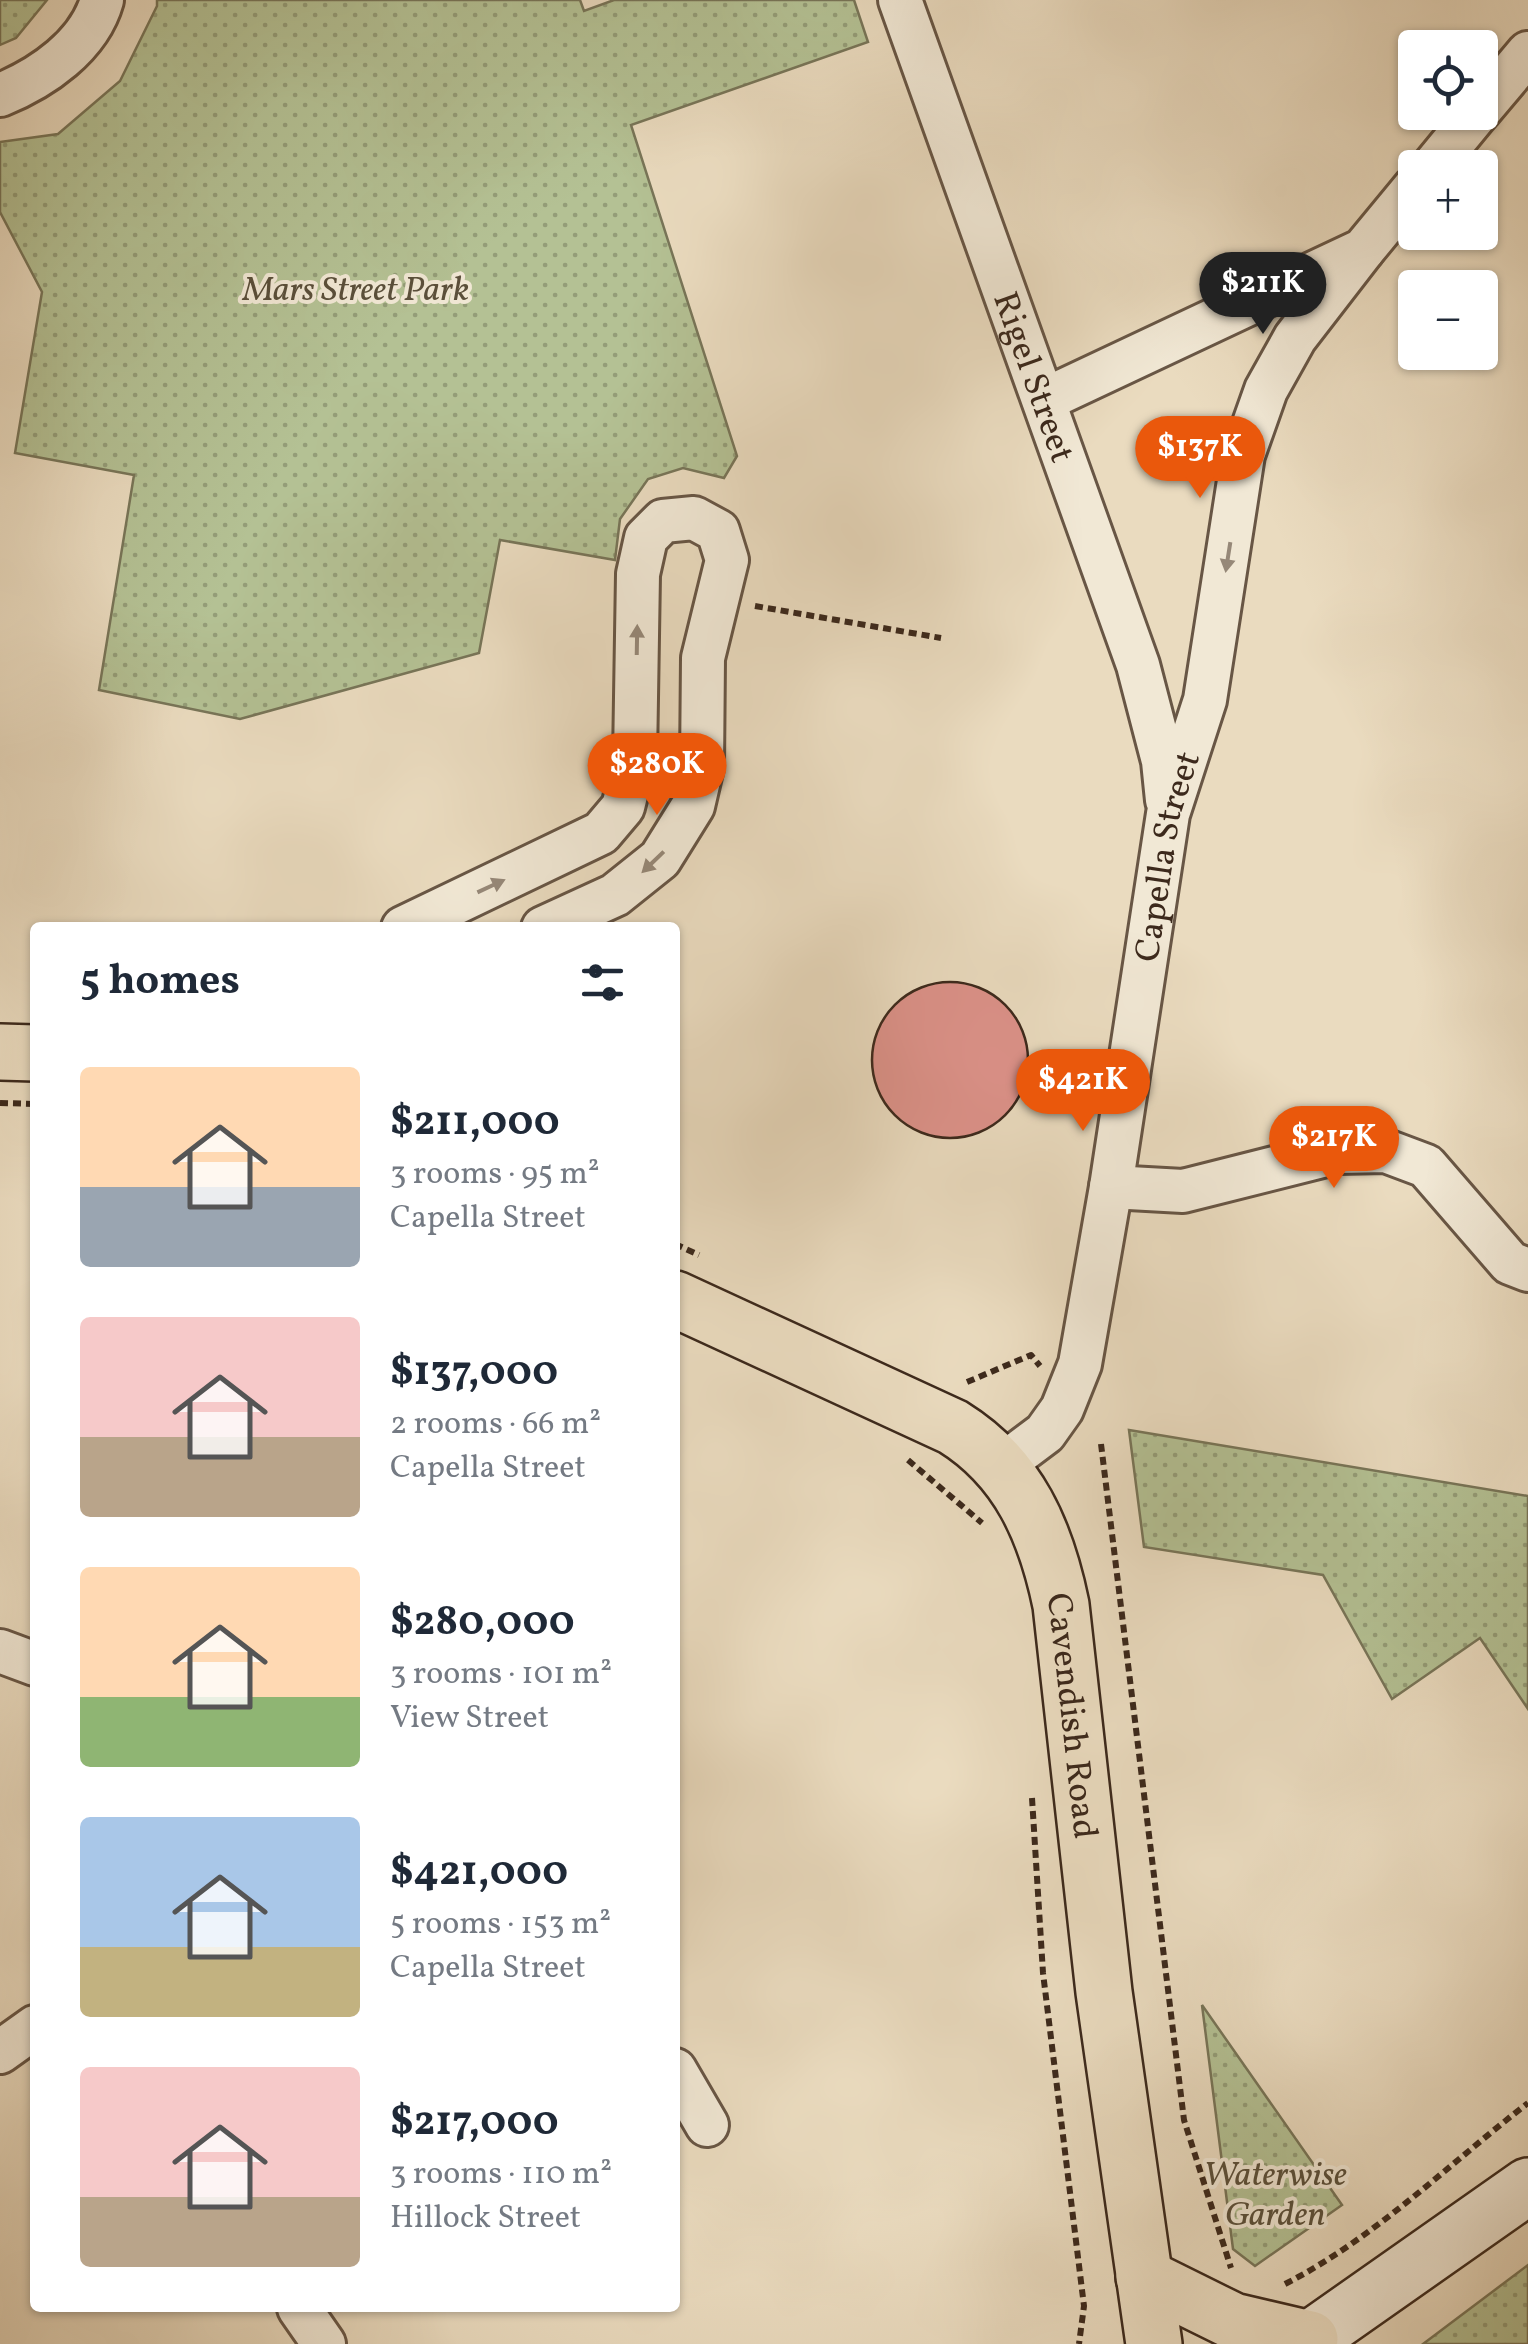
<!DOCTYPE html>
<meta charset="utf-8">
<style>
body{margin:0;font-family:Vollkorn,serif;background:#f2f2f3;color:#1f2937;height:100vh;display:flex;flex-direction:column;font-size:38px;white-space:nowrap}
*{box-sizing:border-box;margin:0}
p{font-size:32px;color:#747a83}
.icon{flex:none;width:55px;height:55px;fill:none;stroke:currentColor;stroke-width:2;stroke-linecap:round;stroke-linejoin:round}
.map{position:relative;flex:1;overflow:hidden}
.side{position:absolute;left:30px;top:922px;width:650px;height:1390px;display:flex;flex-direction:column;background:#fff;border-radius:10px;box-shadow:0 2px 8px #0004}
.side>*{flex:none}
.fabs{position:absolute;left:1398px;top:30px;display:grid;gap:20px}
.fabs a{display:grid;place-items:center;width:100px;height:100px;border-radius:10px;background:#fff;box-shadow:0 2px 8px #0004;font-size:50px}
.price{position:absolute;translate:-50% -85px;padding:0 22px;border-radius:35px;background:#ea580c;color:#fff;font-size:32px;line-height:65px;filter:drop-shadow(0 2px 5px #0008)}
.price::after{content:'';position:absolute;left:50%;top:60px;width:30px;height:22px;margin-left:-15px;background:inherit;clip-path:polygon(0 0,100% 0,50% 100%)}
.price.on{background:#222;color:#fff}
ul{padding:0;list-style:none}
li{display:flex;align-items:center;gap:30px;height:250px;padding:0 50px}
li span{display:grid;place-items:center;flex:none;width:280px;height:200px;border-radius:10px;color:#555}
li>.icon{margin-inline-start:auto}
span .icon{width:120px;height:120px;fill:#fffc;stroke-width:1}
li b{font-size:42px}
h2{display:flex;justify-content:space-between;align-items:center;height:120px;padding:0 50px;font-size:42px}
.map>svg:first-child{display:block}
</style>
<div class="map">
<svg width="1528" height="2344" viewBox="0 0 1528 2344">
<defs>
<pattern id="park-dots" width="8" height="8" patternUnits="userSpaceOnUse" patternTransform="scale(2.5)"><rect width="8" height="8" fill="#b4c194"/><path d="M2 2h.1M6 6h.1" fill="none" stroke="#949d78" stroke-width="1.8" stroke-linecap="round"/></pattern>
</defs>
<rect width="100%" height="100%" fill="#eadbbf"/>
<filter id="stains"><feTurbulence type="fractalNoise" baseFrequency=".002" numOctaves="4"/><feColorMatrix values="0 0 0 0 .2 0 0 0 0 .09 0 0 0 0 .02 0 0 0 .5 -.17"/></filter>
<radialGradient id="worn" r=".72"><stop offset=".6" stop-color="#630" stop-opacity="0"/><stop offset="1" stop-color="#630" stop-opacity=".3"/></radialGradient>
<!-- park -->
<path fill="url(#park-dots)" stroke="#787558" stroke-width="2.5" d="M0,0H47L16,38L0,45Z
M157,0H580L584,11L614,0H854L868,42L631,125L737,456L724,478L683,468L648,479L620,519L615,560L500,540L479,653L240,719L99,690L134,475L15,453L42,292L0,212V142L58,134L120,81L157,6Z
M1129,1430L1528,1496V1709L1480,1638L1392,1699L1323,1575L1144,1547Z
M1202,2005L1342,2205L1255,2266L1233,2249Z
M1528,2265V2344H1423Z"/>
<!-- building -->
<path fill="#dd928a" stroke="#3c291c" stroke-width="2.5" d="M872 1060a78 78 0 1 1 156 0a78 78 0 1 1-156 0Z"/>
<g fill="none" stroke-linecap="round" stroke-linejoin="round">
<!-- street casing -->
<g stroke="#685645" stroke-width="48">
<g id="street">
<path id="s1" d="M900,0L1138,665L1163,761L1167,800"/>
<path d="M0,95C42,78 89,46 102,0"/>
<path d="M1480,110L1528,53"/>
<path d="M1432,168L1478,112"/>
<path d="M1044,400L1363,250L1415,187"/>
<path d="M403,928L601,833L623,807L635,759L638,574L646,538L663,521L694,518L718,531L727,560L703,658L702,767L693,806L660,859L615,895L543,928"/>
<path d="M1111,1187L1183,1191L1338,1152L1386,1151L1426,1166L1510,1263L1528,1270"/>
<path id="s2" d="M1001,1466L1045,1433L1062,1409L1080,1364L1111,1187L1168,814L1205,700L1243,455L1266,390L1295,338L1363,250"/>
<path d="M0,1651L35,1664"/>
<path d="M0,2052L35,2027"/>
<path d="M675,2070L707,2125"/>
<path d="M299,2308L324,2344"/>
</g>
</g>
<!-- secondary casing -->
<g stroke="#3c291c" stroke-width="60">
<path id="secondary" d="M1303,2344L1528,2186"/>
</g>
<!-- primary casing -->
<g stroke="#3c291c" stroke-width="60">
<g id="primary">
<path d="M0,1052L35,1053"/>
<path id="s3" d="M675,1299L953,1427C1019,1468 1046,1532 1061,1605L1104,1992L1154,2344"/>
<path d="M1144,2277L1233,2321L1310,2339"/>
</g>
</g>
<!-- path -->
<path stroke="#3c291c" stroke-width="6" stroke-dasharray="8 5" stroke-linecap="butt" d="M755,606L941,638
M0,1103L35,1104
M675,1244L699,1255
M967,1382L1031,1355L1040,1366
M1101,1444L1184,2120L1231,2268
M908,1460L982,1523
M1032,1798L1043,1973L1084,2306L1079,2344
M1285,2284C1375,2238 1449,2164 1528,2103"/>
<!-- street -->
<use href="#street" stroke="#f1e8d5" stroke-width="42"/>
<!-- secondary -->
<use href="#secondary" stroke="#f1e8d5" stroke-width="55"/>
<!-- primary -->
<use href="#primary" stroke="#eadbbf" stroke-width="55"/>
</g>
<!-- one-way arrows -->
<defs><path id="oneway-solid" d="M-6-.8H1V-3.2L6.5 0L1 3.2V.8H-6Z" transform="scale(2.5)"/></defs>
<g fill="#968878">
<use href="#oneway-solid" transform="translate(1228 557) rotate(99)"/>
<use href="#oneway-solid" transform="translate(637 640) rotate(-89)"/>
<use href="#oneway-solid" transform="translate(653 862) rotate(136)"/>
<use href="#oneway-solid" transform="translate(491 886) rotate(-25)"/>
</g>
<g text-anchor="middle" stroke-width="8" stroke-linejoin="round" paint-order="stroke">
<!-- park labels -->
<g font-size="35" font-style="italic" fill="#5a4f3a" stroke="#f1e8d5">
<text x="356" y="300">Mars Street Park</text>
<text x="1275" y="2185">Waterwise<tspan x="1275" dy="40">Garden</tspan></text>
</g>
<!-- street labels -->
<g font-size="35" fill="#3c291c" stroke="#f1e8d5">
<text dy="12" stroke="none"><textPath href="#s1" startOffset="400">Rigel Street</textPath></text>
<text dy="12" stroke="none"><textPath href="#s2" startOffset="648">Capella Street</textPath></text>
<text dy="12" stroke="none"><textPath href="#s3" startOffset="632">Cavendish Road</textPath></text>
</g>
</g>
<rect width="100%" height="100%" filter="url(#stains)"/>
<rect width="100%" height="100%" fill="url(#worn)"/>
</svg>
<div class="fabs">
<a><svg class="icon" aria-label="locate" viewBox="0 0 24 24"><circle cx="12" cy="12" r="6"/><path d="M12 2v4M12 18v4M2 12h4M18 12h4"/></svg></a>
<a>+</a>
<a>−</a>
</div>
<b class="price on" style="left:1263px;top:337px">$211K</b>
<b class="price" style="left:1200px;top:501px">$137K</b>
<b class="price" style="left:657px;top:818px">$280K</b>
<b class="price" style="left:1083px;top:1134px">$421K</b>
<b class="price" style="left:1334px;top:1191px">$217K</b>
<section class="side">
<h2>5 homes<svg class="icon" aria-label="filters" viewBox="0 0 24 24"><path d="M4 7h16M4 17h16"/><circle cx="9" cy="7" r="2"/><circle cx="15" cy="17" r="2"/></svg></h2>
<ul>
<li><span style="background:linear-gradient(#ffd9b3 60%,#9aa5b1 0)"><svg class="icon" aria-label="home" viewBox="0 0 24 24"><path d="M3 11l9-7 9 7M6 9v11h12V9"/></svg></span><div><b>$211,000</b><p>3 rooms · 95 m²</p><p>Capella Street</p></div></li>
<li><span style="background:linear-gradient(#f6c9c9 60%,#b9a48a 0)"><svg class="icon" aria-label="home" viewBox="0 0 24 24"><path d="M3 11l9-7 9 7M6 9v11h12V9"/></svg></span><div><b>$137,000</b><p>2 rooms · 66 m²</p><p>Capella Street</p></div></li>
<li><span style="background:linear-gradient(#ffd9b3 65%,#8fb573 0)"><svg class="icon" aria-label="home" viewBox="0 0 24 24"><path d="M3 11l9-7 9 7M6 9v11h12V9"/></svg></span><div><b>$280,000</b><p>3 rooms · 101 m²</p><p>View Street</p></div></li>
<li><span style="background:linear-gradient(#a9c7e8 65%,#c2b280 0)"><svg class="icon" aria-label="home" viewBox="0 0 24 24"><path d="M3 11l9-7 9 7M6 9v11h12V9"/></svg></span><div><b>$421,000</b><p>5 rooms · 153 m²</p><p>Capella Street</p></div></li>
<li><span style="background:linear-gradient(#f6c9c9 65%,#b9a48a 0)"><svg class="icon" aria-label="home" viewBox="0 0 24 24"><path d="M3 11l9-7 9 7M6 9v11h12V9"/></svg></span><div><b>$217,000</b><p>3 rooms · 110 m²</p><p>Hillock Street</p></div></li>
</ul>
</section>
</div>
